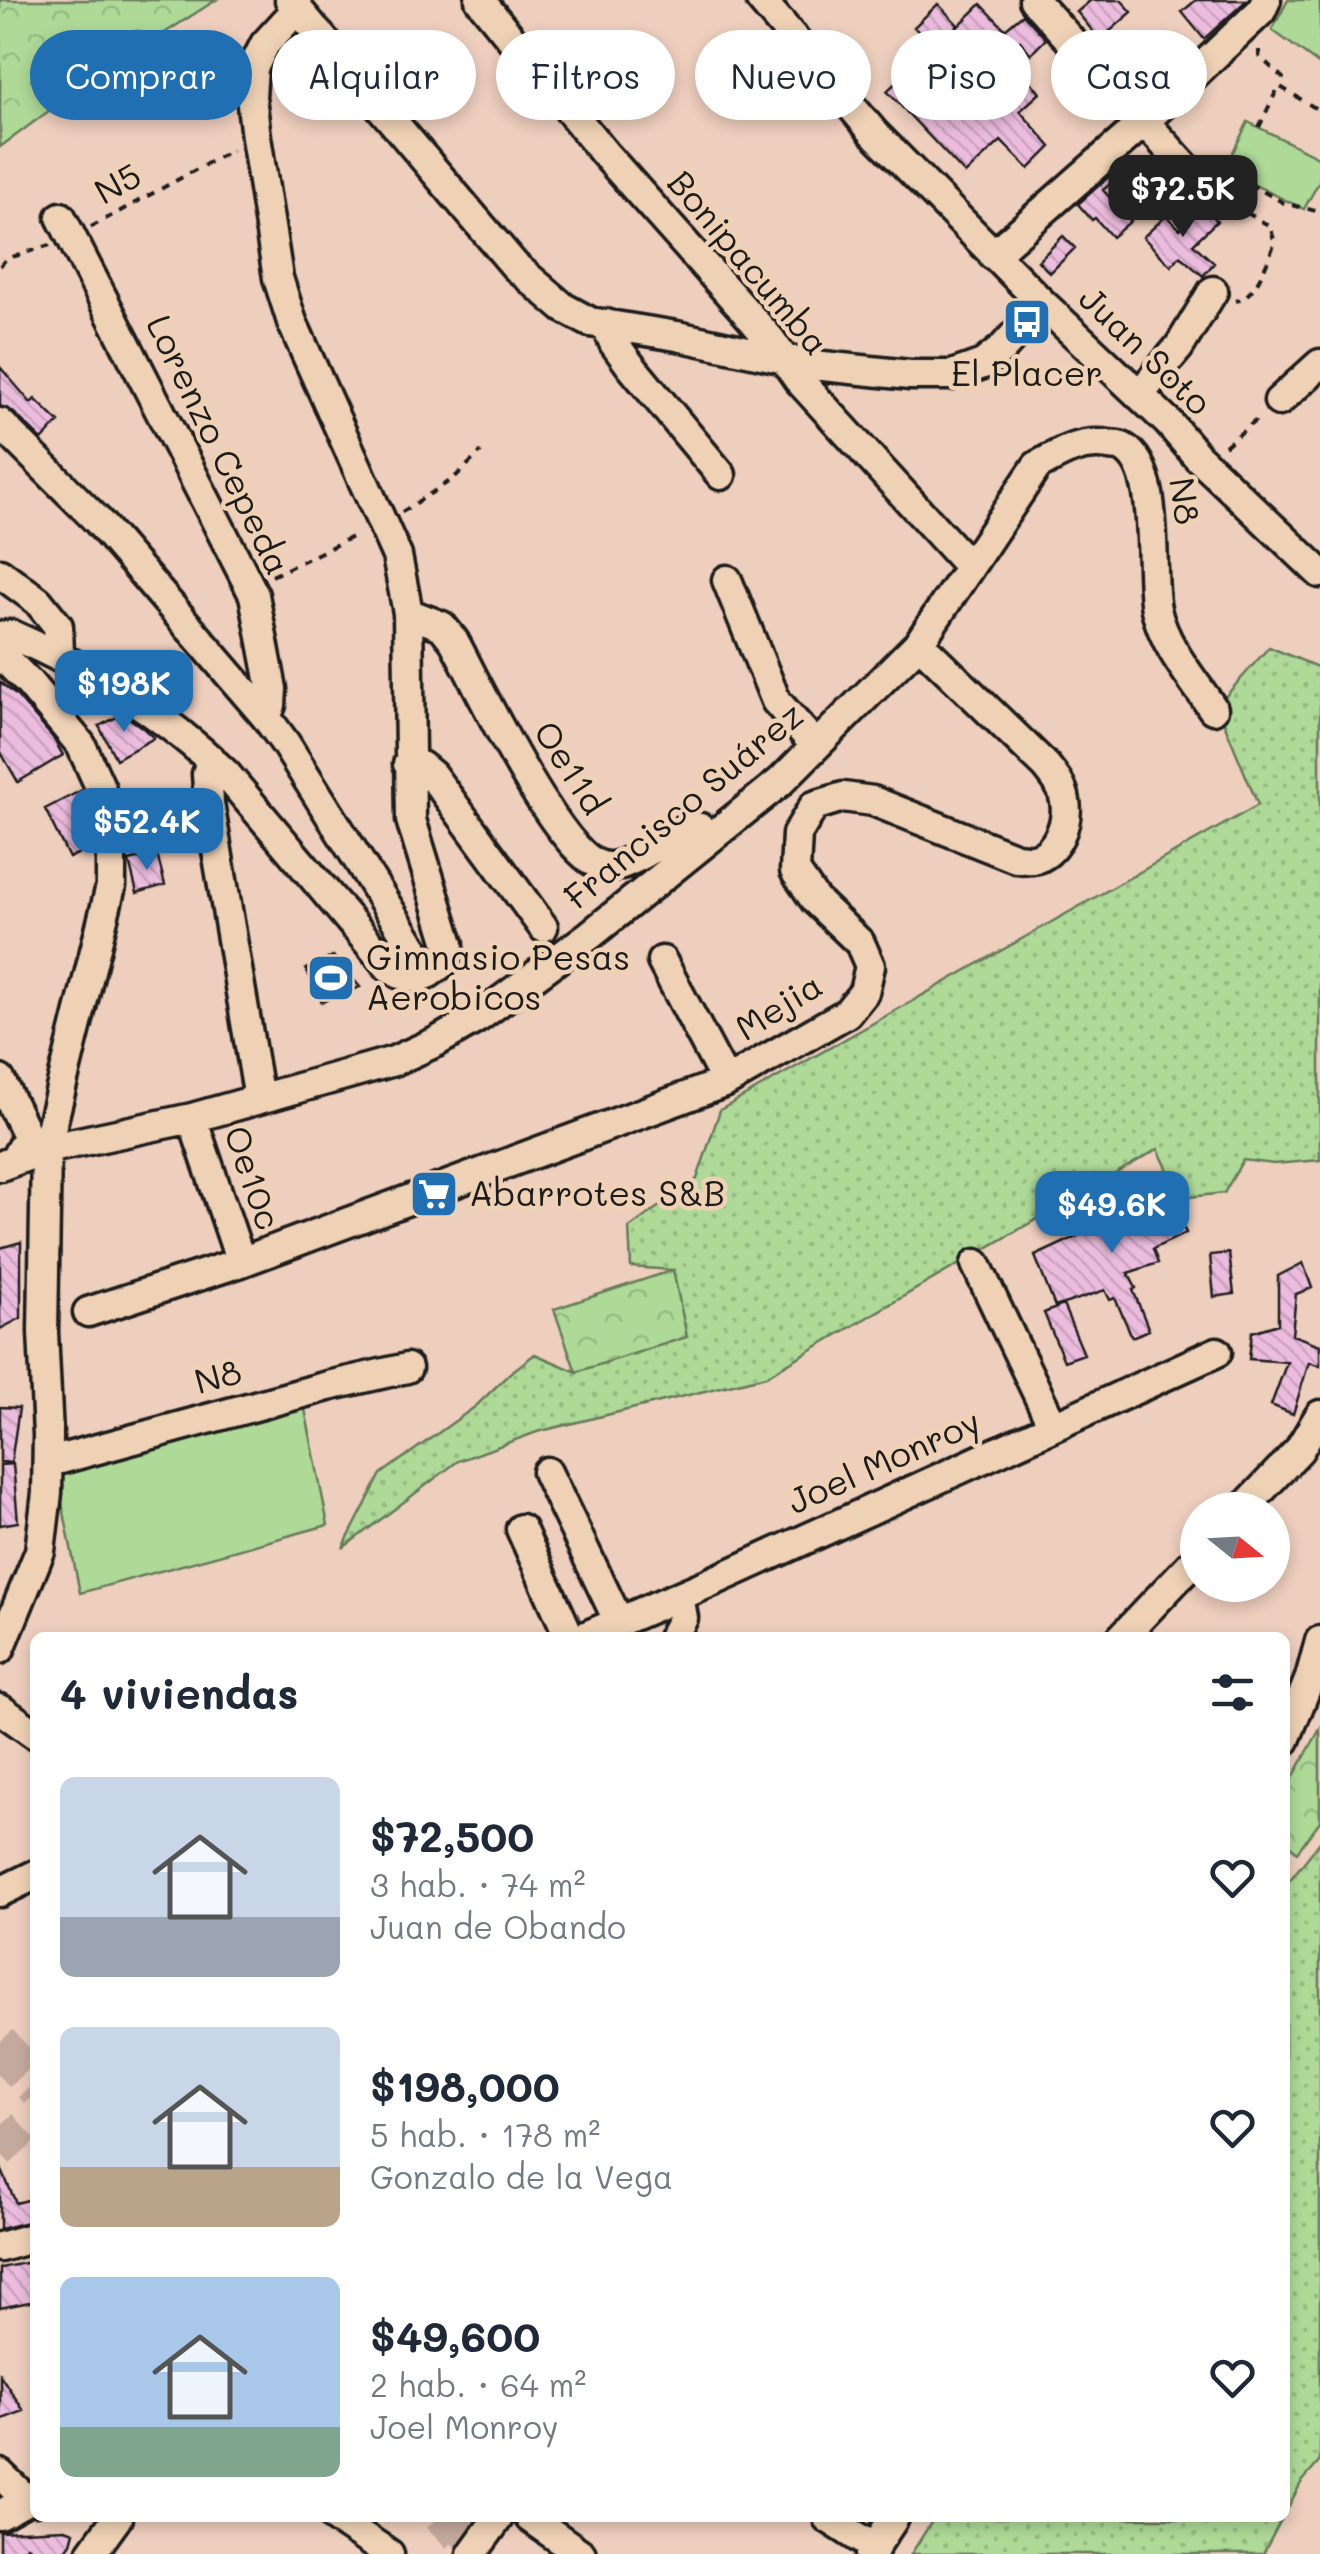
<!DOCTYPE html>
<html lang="es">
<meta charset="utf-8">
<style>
body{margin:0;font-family:Mali,sans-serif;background:#f2f2f3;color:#1f2937;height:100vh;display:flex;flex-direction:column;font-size:38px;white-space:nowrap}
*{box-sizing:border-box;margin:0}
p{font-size:32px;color:#747a83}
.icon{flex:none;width:55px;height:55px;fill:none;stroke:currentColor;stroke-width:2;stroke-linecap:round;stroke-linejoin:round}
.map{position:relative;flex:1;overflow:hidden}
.sheet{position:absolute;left:30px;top:1632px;width:1260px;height:890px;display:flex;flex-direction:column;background:#fff;border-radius:15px;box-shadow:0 5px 15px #0003}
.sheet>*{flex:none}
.banner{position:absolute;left:30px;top:30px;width:1260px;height:90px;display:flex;gap:20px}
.needle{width:65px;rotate:108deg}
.controls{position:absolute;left:1180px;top:1492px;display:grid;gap:20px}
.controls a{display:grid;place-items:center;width:110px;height:110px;border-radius:50%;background:#fff;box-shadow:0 5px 15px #0003;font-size:50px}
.price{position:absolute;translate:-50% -85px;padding:0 22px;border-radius:20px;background:#1f6fb2;color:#fff;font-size:32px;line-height:65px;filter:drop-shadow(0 2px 5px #0008)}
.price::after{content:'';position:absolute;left:50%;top:60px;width:30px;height:22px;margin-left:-15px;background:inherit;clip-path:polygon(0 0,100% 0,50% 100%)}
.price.selected{background:#222;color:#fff}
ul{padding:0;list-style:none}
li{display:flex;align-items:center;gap:30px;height:250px;padding:0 30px}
li span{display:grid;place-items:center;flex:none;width:280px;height:200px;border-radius:15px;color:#555}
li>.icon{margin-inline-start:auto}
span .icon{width:120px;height:120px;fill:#fffc;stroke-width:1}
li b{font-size:42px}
h2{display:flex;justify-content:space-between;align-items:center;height:120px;padding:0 30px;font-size:42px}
.chip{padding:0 35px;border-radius:45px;background:#fff;box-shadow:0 5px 15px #0003;font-size:35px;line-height:90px}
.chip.selected{background:#1f6fb2;color:#fff}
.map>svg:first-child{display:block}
</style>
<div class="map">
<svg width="1320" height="2554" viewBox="0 0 1320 2554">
<defs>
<pattern id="grass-dots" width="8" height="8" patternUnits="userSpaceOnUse" patternTransform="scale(2.5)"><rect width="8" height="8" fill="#aed997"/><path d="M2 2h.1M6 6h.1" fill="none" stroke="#95ba82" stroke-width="1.8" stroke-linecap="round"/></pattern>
<pattern id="park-crowns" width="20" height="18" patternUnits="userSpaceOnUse" patternTransform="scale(2.5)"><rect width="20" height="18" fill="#aed997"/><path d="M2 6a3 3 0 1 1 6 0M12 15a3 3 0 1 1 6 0" fill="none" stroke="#95ba82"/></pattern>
<pattern id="building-back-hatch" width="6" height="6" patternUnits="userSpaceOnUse" patternTransform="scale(2.5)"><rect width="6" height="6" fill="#ecbcde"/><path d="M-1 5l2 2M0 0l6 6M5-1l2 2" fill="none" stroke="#caa1be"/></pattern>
</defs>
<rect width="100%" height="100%" fill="#eecebd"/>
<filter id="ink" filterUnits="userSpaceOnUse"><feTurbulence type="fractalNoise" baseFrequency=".01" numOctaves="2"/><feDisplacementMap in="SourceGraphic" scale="20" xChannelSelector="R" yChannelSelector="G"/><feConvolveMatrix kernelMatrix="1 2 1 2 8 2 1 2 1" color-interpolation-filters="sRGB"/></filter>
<g filter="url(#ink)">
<!-- grass -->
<path fill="url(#grass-dots)" stroke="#657a5a" stroke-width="2.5" d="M1269,647L1320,668V1160L1274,1164L1243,1160L1224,1193L1181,1198L1158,1149L766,1376L537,1432L458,1461L343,1548L381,1474L476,1406L510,1373L535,1354L577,1372L673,1270L631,1267L629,1228L697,1179L720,1110L1258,805L1217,706Z
M1320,1842V2461L1301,2483L1285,2513V1886Z
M934,2518H1282L1263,2554H911Z"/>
<!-- park -->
<path fill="url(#park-crowns)" stroke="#657a5a" stroke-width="2.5" d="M0,0H216L88,82L0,147Z
M673,1270L687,1337L576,1372L554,1309Z
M1320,1729V1821L1297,1852L1285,1841V1792Z"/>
<!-- garden -->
<path fill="#aed997" stroke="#657a5a" stroke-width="2.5" d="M1288,0H1320V65L1272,30Z
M1248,122L1320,158V180L1304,209L1224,170Z
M302,1394L328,1525L80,1593L55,1467Z"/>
<!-- building -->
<path fill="url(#building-back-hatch)" stroke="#1c1c1c" stroke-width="2.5" d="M1091,0H1121L1132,12L1100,40L1077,12Z
M1196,0H1247L1204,39L1182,12Z
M938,4L958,25L934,48L914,27Z
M981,4L1005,29L1023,14L1046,39L1031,54L1020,41L981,70L949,35Z
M1141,49L1165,78L1147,95L1122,66Z
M976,64L1008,97L1029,79L1040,93L1020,111L1051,147L1029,169L1001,141L965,174L887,91L907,72L936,103Z
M1122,165L1126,170L1103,190L1131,221L1112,237L1095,218L1092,220L1078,204Z
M1203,206L1217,221L1193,244L1214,263L1203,276L1180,256L1171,266L1143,237L1166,216L1180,229Z
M1063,236L1075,248L1050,273L1038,261Z
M0,367L31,403L35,399L59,422L42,440L12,411L0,406Z
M0,682L17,696L53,738L63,755L18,782L0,751Z
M123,714L143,728L154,738L116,759L99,726Z
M82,790L94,846L69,858L45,809Z
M157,854L165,885L137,893L129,861Z
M333,956L360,987L322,1002L306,969Z
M1159,1188L1168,1207L1172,1205L1186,1233L1153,1249L1158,1263L1128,1273L1136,1288L1133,1290L1149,1330L1132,1337L1115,1298L1110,1300L1105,1290L1055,1307L1035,1256L1104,1224L1099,1214Z
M21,1242V1318L0,1329V1248Z
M1229,1253L1234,1294L1214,1297L1210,1255Z
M1303,1263L1312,1288L1296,1294L1292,1335L1320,1345V1366L1309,1362L1293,1414L1271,1405L1287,1362L1249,1359L1252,1332L1278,1324V1276Z
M1063,1305L1084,1354L1064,1361L1044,1313Z
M0,1407L19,1408L11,1463L0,1462Z
M13,1464L18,1522L0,1525V1465Z
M0,2166L16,2203L35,2198V2220L0,2229Z
M35,2261V2301L0,2308V2268Z
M0,2375L24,2411L0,2420Z
M65,2529L74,2532L71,2543L63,2554H38L27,2546L22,2554H0V2532Z"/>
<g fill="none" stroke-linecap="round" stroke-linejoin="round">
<!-- minor-tunnel -->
<path stroke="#c4aa9d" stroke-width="28" stroke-dasharray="28 14" stroke-linecap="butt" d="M0,2057L35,2094
M437,2518L472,2554"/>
<!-- major-tunnel -->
<path stroke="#c4aa9d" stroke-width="35" stroke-dasharray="35 18" stroke-linecap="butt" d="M0,2042L35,2079
M0,2126L35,2165
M451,2518L486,2554"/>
<!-- minor casing -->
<g stroke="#1c1c1c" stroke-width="35">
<path id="minor" d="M290,0L515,266L564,308L590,322L677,336L813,365L910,375H952L983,364L1002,349L1043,304
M480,0L605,154L770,339L798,379L969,566
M761,0L874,133L1043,304L1168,422L1198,457L1320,573
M1034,0L1189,171
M61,217L254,595L272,689L271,705L266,717
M993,255L1144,122L1261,11L1266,0
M606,324L614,343L630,365L721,475
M1139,395L1179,347L1213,291
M1279,401L1320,364
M0,423L97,520L266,717L285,743L429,973
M0,573L38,601L58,626L59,655
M727,580L776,701L816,746
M408,613L442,626L454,641C477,683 562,866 608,867C626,868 672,836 690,826L700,828L708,838
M0,636L12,635C93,670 163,713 226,774L389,967L400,974L417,978L429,973L445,961L449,944L411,820L408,613L397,556L292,322L278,278L256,137L251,97L253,68L265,44L298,8
M0,654L29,683L81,745L101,789L111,835V886L46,1149L43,1332L48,1435L47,1493L40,1551L0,1649
M211,759L207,774L209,803L259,1099
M408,764L421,766L432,775L543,927
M662,961L726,1082
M0,1080L26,1133V1139L14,1161
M192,1118L241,1262
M0,1166L46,1149L192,1118L394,1061L436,1042L479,1017L590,935L780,782L919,643L1037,466C1060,453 1081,440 1109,445C1114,446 1119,445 1124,448C1162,470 1148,570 1156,609C1164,646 1192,678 1213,709
M976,1264L1053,1426
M88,1312L241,1262L726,1082L847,1013L864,992L870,966L860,943L815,900L795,871L797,834L814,806L843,797L873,801L1016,858C1022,858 1027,860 1033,859C1056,856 1069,822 1065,801C1063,787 1055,777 1046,766L919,643
M49,1460L61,1459L328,1386L407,1368
M547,1472L618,1620
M1242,1510L1299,1450L1320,1415
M521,1529L570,1638
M581,1638L707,1584L1217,1352
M672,1638L683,1618L679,1596
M1121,1638L1198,1557
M0,1709L35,1734
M1285,1740L1310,1678L1320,1641
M0,1892L35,1875
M0,2247L35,2237
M0,2474L27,2500H35
M0,2515L27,2500
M335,2518L389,2554
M530,2518L581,2554
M828,2518L875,2548
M91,2554L117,2518
M472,2554L498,2518
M870,2554L894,2518"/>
</g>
<!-- path -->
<path stroke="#1c1c1c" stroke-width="4" stroke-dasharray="8 8" stroke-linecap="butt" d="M1259,50V56L1283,78L1279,86
M1259,127L1279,86L1320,111
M1212,185L1224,170L1284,203L1320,212
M1205,189L1270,226L1275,243C1266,262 1258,295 1236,301
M91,227L232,150
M0,266L6,259L50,245
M1225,446L1260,417
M402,512L453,479L481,452
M272,576L358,534"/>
<!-- minor -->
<use href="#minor" stroke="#efd2b5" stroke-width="28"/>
</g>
</g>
<!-- icons -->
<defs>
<g id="bus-square" transform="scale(2.5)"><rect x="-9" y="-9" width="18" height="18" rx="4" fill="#1f6fb2" stroke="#efd2b5"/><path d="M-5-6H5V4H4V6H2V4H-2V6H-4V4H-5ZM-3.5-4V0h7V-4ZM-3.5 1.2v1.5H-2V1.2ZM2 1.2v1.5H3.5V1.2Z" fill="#fff"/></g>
<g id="stadium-square" transform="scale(2.5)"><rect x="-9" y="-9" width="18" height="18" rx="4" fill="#1f6fb2" stroke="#efd2b5"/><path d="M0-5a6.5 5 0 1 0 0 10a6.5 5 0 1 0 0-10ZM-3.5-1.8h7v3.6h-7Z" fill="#fff"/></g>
<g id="supermarket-square" transform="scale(2.5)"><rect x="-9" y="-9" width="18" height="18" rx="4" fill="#1f6fb2" stroke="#efd2b5"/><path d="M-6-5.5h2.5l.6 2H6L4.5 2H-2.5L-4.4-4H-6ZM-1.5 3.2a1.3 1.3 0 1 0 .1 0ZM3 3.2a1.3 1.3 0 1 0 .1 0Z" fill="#fff"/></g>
</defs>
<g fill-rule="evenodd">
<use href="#bus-square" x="1027" y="322"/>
<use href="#stadium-square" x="331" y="978"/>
<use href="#supermarket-square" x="434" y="1194"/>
</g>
<g text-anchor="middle" stroke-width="9" stroke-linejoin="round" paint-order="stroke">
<!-- street labels -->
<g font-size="35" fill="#1c1c1c" stroke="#efd2b5">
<text transform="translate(118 184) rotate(-29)" y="12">N5</text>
<text transform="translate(748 263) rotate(50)" y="12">Bonipacumba</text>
<text transform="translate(1145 351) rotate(44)" y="12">Juan Soto</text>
<text transform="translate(218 445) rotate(64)" y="12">Lorenzo Cepeda</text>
<text transform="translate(1184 501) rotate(82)" y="12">N8</text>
<text transform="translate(570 768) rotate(57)" y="12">Oe11d</text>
<text transform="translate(684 806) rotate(-40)" y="12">Francisco Suárez</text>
<text transform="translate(779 1007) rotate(-32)" y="12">Mejia</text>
<text transform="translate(252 1178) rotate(71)" y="12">Oe10c</text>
<text transform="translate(218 1377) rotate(-15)" y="12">N8</text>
<text transform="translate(884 1462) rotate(-24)" y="12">Joel Monroy</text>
</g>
<!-- poi labels -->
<g font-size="35" fill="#1c1c1c" stroke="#efd2b5" text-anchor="start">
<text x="1027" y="386" text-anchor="middle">El Placer</text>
<text x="366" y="970">Gimnasio Pesas<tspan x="366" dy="40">Aerobicos</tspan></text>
<text x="469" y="1206">Abarrotes S&amp;B</text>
</g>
</g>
</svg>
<div class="controls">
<a><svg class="needle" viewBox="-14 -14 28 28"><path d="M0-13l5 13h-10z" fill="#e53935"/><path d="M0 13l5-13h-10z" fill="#747a83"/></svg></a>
</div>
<b class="price selected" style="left:1183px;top:240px">$72.5K</b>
<b class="price" style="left:124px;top:735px">$198K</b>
<b class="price" style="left:147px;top:873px">$52.4K</b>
<b class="price" style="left:1112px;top:1256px">$49.6K</b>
<div class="banner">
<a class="chip selected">Comprar</a>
<a class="chip">Alquilar</a>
<a class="chip">Filtros</a>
<a class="chip">Nuevo</a>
<a class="chip">Piso</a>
<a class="chip">Casa</a>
</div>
<section class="sheet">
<h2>4 viviendas<svg class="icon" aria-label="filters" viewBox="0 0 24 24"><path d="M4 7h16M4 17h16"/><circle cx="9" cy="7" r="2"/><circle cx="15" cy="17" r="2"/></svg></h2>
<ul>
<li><span style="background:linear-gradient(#c9d6e8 70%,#9aa5b1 0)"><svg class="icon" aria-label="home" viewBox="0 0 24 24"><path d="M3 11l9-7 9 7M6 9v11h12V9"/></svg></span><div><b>$72,500</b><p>3 hab. · 74 m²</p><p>Juan de Obando</p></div><svg class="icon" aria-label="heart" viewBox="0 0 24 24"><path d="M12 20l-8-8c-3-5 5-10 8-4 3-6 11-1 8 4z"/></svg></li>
<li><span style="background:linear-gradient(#c9d6e8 70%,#b9a48a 0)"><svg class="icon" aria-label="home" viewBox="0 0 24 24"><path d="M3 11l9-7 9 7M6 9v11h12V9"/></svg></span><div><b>$198,000</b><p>5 hab. · 178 m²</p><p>Gonzalo de la Vega</p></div><svg class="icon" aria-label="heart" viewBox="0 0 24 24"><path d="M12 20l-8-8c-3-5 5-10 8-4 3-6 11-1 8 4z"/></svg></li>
<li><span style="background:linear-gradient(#a9c7e8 75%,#7fa58c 0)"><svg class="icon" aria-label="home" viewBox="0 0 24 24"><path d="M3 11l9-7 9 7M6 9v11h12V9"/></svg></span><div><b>$49,600</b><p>2 hab. · 64 m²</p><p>Joel Monroy</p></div><svg class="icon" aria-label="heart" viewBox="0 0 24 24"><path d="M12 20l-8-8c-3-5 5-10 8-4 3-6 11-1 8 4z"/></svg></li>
</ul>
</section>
</div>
